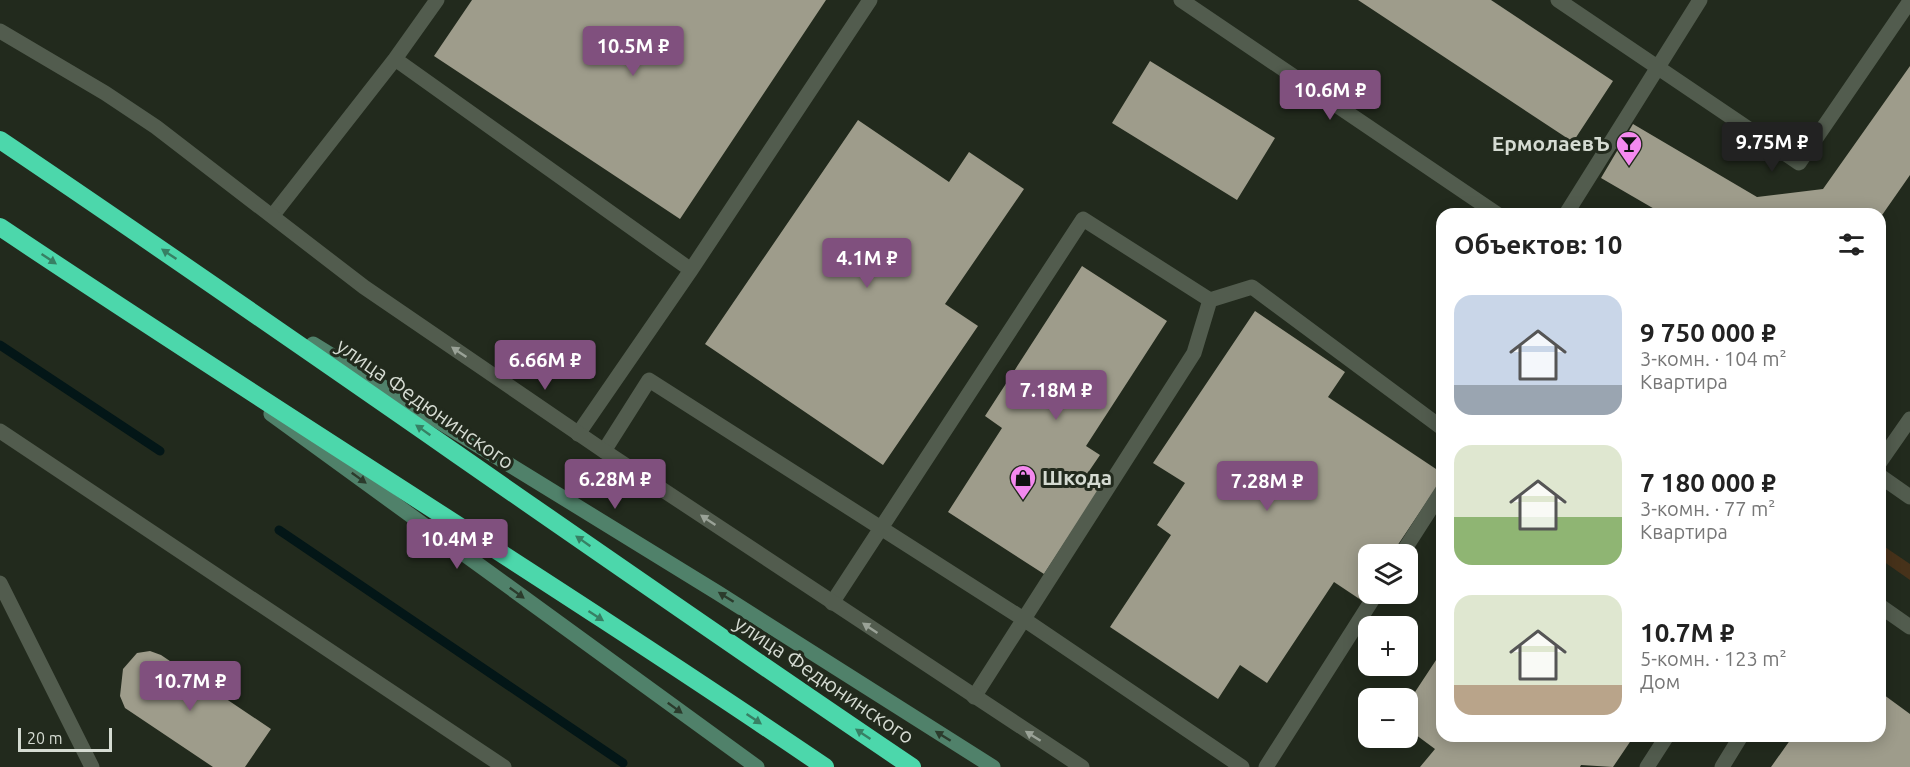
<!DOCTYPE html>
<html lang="ru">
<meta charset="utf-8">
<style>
body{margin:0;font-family:Ubuntu,sans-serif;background:#f6f6f6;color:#222;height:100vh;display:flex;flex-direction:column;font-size:22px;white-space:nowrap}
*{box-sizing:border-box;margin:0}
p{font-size:20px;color:#767676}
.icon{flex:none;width:33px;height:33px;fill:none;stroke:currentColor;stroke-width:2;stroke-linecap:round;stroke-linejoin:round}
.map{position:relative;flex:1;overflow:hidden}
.drawer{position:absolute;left:1436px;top:208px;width:450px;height:534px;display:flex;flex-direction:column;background:#fff;border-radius:18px;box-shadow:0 3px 15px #0003}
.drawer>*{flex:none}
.tools{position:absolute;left:1358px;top:544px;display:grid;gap:12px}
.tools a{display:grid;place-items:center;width:60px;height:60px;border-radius:12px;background:#fff;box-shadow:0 3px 15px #0003;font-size:30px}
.scale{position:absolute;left:18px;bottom:15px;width:94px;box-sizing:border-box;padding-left:6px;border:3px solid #d5dbd2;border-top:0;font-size:16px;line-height:21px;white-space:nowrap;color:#d5dbd2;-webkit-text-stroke:4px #222a1d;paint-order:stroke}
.price{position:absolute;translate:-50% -51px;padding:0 14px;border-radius:6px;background:#80507e;color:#fff;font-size:20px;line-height:39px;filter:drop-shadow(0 2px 3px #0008)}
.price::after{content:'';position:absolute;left:50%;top:36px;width:18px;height:14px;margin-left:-9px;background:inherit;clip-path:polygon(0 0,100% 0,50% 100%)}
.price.on{background:#222;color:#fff}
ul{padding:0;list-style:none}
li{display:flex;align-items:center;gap:18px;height:150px;padding:0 18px}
li span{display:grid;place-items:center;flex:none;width:168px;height:120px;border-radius:18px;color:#555}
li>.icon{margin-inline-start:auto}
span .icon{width:72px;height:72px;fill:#fffc;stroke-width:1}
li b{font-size:26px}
h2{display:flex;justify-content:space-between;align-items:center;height:72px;padding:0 18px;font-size:26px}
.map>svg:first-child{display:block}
</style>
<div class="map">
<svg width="1910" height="767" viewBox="0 0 1910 767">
<rect width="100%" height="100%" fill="#222a1d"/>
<!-- green -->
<path fill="#47321a" d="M1882,545L1910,564V580L1880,559Z"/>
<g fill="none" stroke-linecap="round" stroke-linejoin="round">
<!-- stream -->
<path stroke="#031617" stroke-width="9" d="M0,345L160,451
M279,530L623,763"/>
</g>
<!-- building -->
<path fill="#9e9c8b" d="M472,0H826L680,219L434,56Z
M1358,0H1491L1613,81L1573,142Z
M1150,61L1275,138L1237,200L1112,123Z
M1910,66V175L1880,218V214H1663L1601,178L1633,124L1757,197L1823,189Z
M858,120L949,182L969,152L1024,189L945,304L978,326L883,465L705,344Z
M1082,266L1167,321L1086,446L1100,455L1083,480L1099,490L1044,574L948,512L1002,428L985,416Z
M1255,311L1345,372L1328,397L1442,473V479L1391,555H1368V589L1361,600L1334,582L1267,683L1240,665L1218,699L1110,627L1171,535L1157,525L1185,483L1153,463Z
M150,651L161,655L271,729L245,767H213L125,708L120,696L123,669L137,653Z
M1442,651V736H1634L1613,767L1581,765L1580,767H1420L1435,749L1408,729L1407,710L1415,692Z
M1880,692L1910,714V767H1771L1793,736H1880Z"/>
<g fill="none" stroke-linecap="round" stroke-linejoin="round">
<!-- lane -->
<path stroke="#525c4e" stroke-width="15" d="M1558,0L1799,163L1910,1
M395,59L691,270
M1566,214L1700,0
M273,215L395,59L437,0
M0,431L504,767
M578,434L691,270L870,0
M604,451L649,380L1025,620L1242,767
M1401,555L1442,491
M832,603L1083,219L1210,300L1252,287L1442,428
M1880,606L1910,627
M974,697L1194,353L1210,300
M1266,767L1376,594
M1647,767L1667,736
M1722,767L1741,736"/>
<!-- street -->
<path stroke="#525c4e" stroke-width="15" d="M1181,0L1497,214
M0,31L105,93L156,127L364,287L604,451L1082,767
M1880,462L1910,419
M1880,476L1910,497
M0,583L92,767"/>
<!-- secondary -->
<path stroke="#50816a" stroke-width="15" d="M313,344L718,593L993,767
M271,414L757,767"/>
<!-- highway -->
<path stroke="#4cd7ab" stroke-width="18" d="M0,140C306,346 606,561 912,767
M0,227C273,410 553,582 825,767"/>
</g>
<!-- one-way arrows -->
<defs><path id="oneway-solid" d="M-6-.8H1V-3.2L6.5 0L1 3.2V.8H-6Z" transform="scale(1.5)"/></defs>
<g fill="#378064">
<use href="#oneway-solid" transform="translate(169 254) rotate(-146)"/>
<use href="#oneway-solid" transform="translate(49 259) rotate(34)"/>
<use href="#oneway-solid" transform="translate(423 430) rotate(-145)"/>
<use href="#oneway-solid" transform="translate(583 541) rotate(-145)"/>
<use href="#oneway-solid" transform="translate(596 616) rotate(33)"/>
<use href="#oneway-solid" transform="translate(754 719) rotate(34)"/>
<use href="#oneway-solid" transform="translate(863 734) rotate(-146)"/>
</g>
<g fill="#9aa297">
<use href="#oneway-solid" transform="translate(459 352) rotate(-146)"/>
<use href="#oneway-solid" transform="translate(708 520) rotate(-146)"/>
<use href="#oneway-solid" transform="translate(870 628) rotate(-146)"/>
<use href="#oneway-solid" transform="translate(1033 736) rotate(-148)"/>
</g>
<g fill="#2b3b2c">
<use href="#oneway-solid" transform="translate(359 478) rotate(36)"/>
<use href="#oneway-solid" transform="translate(517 593) rotate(36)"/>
<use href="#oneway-solid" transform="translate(726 597) rotate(-148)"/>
<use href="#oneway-solid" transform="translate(675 708) rotate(36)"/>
<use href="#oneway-solid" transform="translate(943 736) rotate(-148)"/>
</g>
<!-- icons -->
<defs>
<g id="bar-pin" transform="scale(1.35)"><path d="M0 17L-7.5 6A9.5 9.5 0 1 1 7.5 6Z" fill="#f489ef" stroke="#222a1d"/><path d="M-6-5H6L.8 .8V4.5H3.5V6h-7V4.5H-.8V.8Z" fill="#111"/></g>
<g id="shop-pin" transform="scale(1.35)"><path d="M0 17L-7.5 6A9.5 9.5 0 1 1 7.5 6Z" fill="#f489ef" stroke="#222a1d"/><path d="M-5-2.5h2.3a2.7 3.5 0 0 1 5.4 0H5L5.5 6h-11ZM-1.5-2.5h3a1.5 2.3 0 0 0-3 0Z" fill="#111"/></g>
</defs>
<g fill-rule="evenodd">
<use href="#bar-pin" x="1629" y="144"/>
<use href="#shop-pin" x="1023" y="478"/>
</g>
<g text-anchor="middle" stroke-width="6" stroke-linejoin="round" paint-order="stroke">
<!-- poi labels -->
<g font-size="21" font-weight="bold" fill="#d5dbd2" stroke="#222a1d" text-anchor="end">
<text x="1610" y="151">ЕрмолаевЪ</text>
<text x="1042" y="485" text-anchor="start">Шкода</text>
</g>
<!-- street labels -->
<g font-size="21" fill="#d5dbd2" stroke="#222a1d">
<text transform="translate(425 404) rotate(35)" y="7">улица Федюнинского</text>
<text transform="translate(824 680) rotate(34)" y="7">улица Федюнинского</text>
</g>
</g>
</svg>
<div class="tools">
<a><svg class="icon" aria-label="layers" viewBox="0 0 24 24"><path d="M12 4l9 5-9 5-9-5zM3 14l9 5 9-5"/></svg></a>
<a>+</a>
<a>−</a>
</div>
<div class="scale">20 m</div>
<b class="price" style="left:633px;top:77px">10.5M ₽</b>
<b class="price" style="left:1330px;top:121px">10.6M ₽</b>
<b class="price on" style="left:1772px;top:173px">9.75M ₽</b>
<b class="price" style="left:867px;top:289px">4.1M ₽</b>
<b class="price" style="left:545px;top:391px">6.66M ₽</b>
<b class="price" style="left:1056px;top:421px">7.18M ₽</b>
<b class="price" style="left:615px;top:510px">6.28M ₽</b>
<b class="price" style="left:1267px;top:512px">7.28M ₽</b>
<b class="price" style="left:457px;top:570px">10.4M ₽</b>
<b class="price" style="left:190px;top:712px">10.7M ₽</b>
<section class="drawer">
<h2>Объектов: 10<svg class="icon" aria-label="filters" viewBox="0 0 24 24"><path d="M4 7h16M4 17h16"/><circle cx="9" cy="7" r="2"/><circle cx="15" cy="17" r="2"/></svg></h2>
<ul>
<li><span style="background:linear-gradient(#c9d6e8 75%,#9aa5b1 0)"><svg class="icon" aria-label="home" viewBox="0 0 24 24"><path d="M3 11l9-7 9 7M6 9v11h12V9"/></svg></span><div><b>9 750 000 ₽</b><p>3-комн. · 104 m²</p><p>Квартира</p></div></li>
<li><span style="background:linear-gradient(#dfe7d0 60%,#8fb573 0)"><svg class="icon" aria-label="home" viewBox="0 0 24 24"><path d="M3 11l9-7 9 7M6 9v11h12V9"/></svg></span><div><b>7 180 000 ₽</b><p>3-комн. · 77 m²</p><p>Квартира</p></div></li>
<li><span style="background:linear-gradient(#dfe7d0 75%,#b9a48a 0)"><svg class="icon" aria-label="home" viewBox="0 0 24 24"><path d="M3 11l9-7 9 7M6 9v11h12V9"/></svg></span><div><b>10.7M ₽</b><p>5-комн. · 123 m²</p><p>Дом</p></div></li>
</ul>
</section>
</div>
